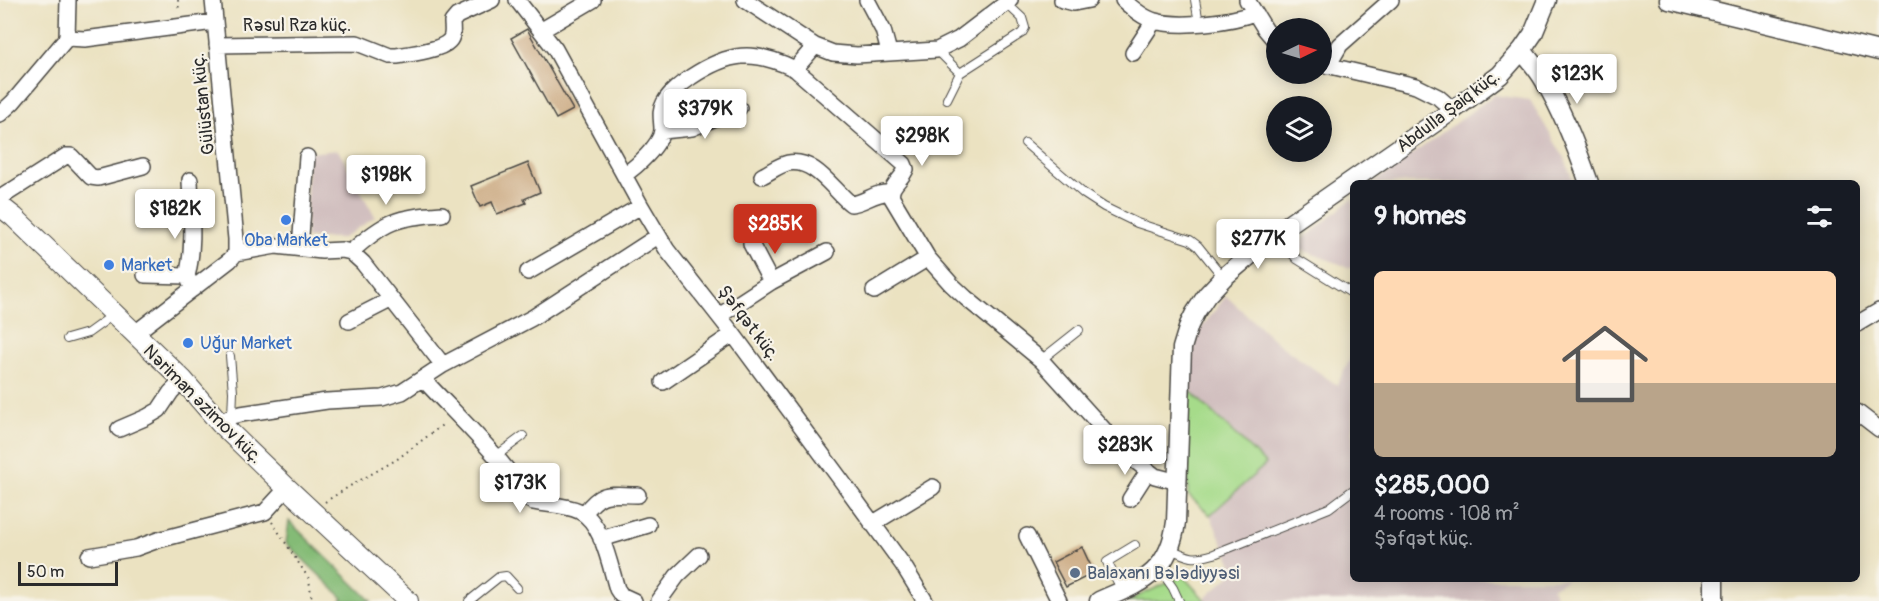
<!DOCTYPE html>
<meta charset="utf-8">
<style>
body{margin:0;font-family:Pangolin,sans-serif;background:#242831;color:#f1f3f6;height:100vh;display:flex;flex-direction:column;font-size:22px;white-space:nowrap}
*{box-sizing:border-box;margin:0}
p{font-size:20px;color:#9ea1a6}
.icon{flex:none;width:33px;height:33px;fill:none;stroke:currentColor;stroke-width:2;stroke-linecap:round;stroke-linejoin:round}
.map{position:relative;flex:1;overflow:hidden}
.drawer{position:absolute;left:1350px;top:180px;width:510px;height:402px;display:flex;flex-direction:column;background:#171b24;border-radius:9px;box-shadow:0 3px 15px #0003}
.drawer>*{flex:none}
.needle{width:39px;rotate:85deg}
.controls{position:absolute;left:1266px;top:18px;display:grid;gap:12px}
.controls a{display:grid;place-items:center;width:66px;height:66px;border-radius:50%;background:#171b24;box-shadow:0 3px 15px #0003;font-size:30px}
.scale{position:absolute;left:18px;bottom:15px;width:100px;box-sizing:border-box;padding-left:6px;border:3px solid #2b2b2b;border-top:0;font-size:16px;line-height:21px;white-space:nowrap;color:#2b2b2b;-webkit-text-stroke:4px #f7f3e8;paint-order:stroke}
.price{position:absolute;translate:-50% -51px;padding:0 14px;border-radius:6px;background:#fff;color:#222;font-size:20px;line-height:39px;filter:drop-shadow(0 2px 3px #0008)}
.price::after{content:'';position:absolute;left:50%;top:36px;width:18px;height:14px;margin-left:-9px;background:inherit;clip-path:polygon(0 0,100% 0,50% 100%)}
.price.active{background:#c8321e;color:#fff}
ul{padding:0;list-style:none}
li{display:grid;align-content:center;gap:12px;height:318px;padding:0 24px}
li span{display:grid;place-items:center;height:186px;border-radius:9px;color:#555}
li>.icon{margin-inline-start:auto}
span .icon{width:108px;height:108px;fill:#fffc;stroke-width:1}
li b{font-size:26px}
h2{display:flex;justify-content:space-between;align-items:center;height:72px;padding:0 24px;font-size:26px}
.map>svg:first-child{display:block}
</style>
<div class="map">
<svg width="1879" height="601" viewBox="0 0 1879 601">
<rect width="100%" height="100%" fill="#f7f3e8"/>
<filter id="ink" filterUnits="userSpaceOnUse"><feTurbulence type="fractalNoise" baseFrequency=".0167" numOctaves="2"/><feDisplacementMap in="SourceGraphic" scale="12" xChannelSelector="R" yChannelSelector="G"/><feConvolveMatrix kernelMatrix="1 2 1 2 8 2 1 2 1" color-interpolation-filters="sRGB"/></filter>
<filter id="wash" filterUnits="userSpaceOnUse"><feTurbulence type="fractalNoise" baseFrequency=".008" numOctaves="4" result="noise"/><feDisplacementMap in="SourceGraphic" scale="24" xChannelSelector="R" yChannelSelector="G"/><feGaussianBlur stdDeviation="1.35" result="paint"/><feColorMatrix in="noise" values="0 0 0 0 0 0 0 0 0 0 0 0 0 0 0 0 0 1.4 0 .05"/><feComposite in="paint" operator="in"/></filter>
<g filter="url(#wash)">
<rect width="100%" height="100%" fill="#ebe2c1"/>
<!-- industrial -->
<path fill="#d1bfbf" d="M1494,95L1530,100L1566,161L1573,183H1373Z
M338,150L375,217L343,238H306L308,153Z
M1353,198V269L1294,247Z
M1226,296L1281,346L1337,385L1353,353V579H1567L1552,588L1558,601H1206L1204,599L1235,571L1210,515L1266,464L1187,388L1189,357L1194,337Z"/>
<!-- green -->
<path fill="#a6db8a" stroke="#68835a" stroke-width="1.5" d="M1187,388L1266,464L1210,515L1188,495Z
M1183,576L1206,601H1127Z"/>
<!-- forest -->
<path fill="#84bb76" stroke="#587350" stroke-width="1.5" d="M289,521L371,601H341L343,598L286,543Z"/>
<g id="blocks">
<!-- building -->
<path fill="#ceae88" d="M527,29L573,110L556,119L511,38Z
M528,163L540,192L524,199L526,203L497,214L492,202L480,207L471,186Z
M1082,547L1094,573L1066,587L1053,562Z"/>
</g>
</g>
<g filter="url(#ink)">
<use href="#blocks" fill-opacity="0" stroke="#484642" stroke-width="1.5"/>
<g fill="none" stroke-linecap="round" stroke-linejoin="round">
<!-- service casing -->
<g stroke="#484642" stroke-width="10">
<path id="service" d="M1195,0L1199,23
M937,50L960,73
M947,99L960,73L1022,33L1025,28L1022,18L1006,3
M1025,143L1084,194L1104,207L1137,223L1190,240L1198,246L1223,277
M1275,234L1297,259L1353,294
M67,339L88,333L113,315
M230,356L233,392L232,416
M1041,360L1079,330
M496,456L523,436
M1171,549C1189,558 1194,560 1214,554L1329,508L1353,490
M1159,568L1173,588L1179,601
M1122,590L1107,562L1135,545
M469,601L499,577L506,576L517,588"/>
</g>
<!-- minor casing -->
<g stroke="#484642" stroke-width="18">
<path id="minor" d="M517,0L555,49L641,206L667,250L733,334L841,480L903,565L925,601
M745,0L815,46L833,53L857,55L937,50L959,39L1010,0
M867,0L883,30L889,52
M1062,0L1074,3L1089,0
M1123,0C1132,8 1143,18 1155,21C1179,28 1231,22 1254,13
M1247,0L1265,29L1276,42
M542,30L593,0
M67,38L85,39L214,22
M217,45L357,43L390,56H397C410,54 441,50 449,41C454,36 452,28 452,22L457,16L492,0
M1133,53L1154,21
M1322,64L1416,86L1438,97L1453,110
M1328,66L1340,45L1391,0
M795,69L815,46
M0,114L13,102L67,38L68,0
M662,131L692,128L739,108
M624,175C636,167 661,145 662,130C662,120 659,112 664,103C670,92 681,84 691,77C729,52 753,49 795,69L904,164L906,169C902,180 889,185 892,198L928,258L951,284L966,298L1041,360L1125,453L1155,476L1178,482
M762,176C770,172 779,165 788,163C815,158 833,190 851,204C865,203 876,191 891,193
M190,180C191,212 195,245 187,276L193,289
M0,198L66,156H71L91,177L98,178L143,166
M751,244L771,282
M300,248L307,157
M351,252C385,221 397,217 442,214
M236,253L276,246L322,251L342,250L351,252L363,263L443,365
M528,272L641,206
M145,275L187,276
M874,291L928,258
M719,316L771,282L827,252
M349,321L390,300
M1857,324L1879,311
M134,334L230,260L236,253V239L213,0
M423,379C450,408 479,436 504,466C515,478 518,494 533,502C547,505 566,505 579,511C602,521 610,566 617,589L621,595L634,601
M663,382L733,334
M1857,412L1879,429
M220,423L232,416L241,414L327,401L382,398L402,392L443,365L532,318L658,236
M119,429L147,417L159,410L171,392L183,380
M1130,499L1148,471
M584,514C602,489 610,495 638,495
M872,524L933,487
M1027,536L1059,601
M601,539L648,525
M89,556L136,548L158,540L265,512L287,488
M659,601L677,576L699,555"/>
</g>
<!-- tertiary casing -->
<g stroke="#484642" stroke-width="21">
<path id="tertiary" d="M1669,0L1879,51
M1522,50C1529,60 1538,69 1544,80C1563,112 1577,148 1589,183
M1714,579V601
M1099,601C1142,582 1169,574 1176,522L1182,348L1189,325L1195,313L1207,295L1223,278L1275,234L1453,110L1500,75L1522,50L1533,34L1547,0"/>
</g>
<!-- secondary casing -->
<g stroke="#484642" stroke-width="22">
<path id="secondary" d="M0,206L14,217L183,380L220,423L287,488L408,601"/>
</g>
<!-- path -->
<path stroke="#484642" stroke-width="2" stroke-dasharray="1.5 4.5" stroke-linecap="butt" d="M178,0L179,11
M325,502L350,486L396,460L445,423
M272,522L309,579L312,601"/>
<!-- service -->
<use href="#service" stroke="#fff" stroke-width="8"/>
<!-- minor -->
<use href="#minor" stroke="#fff" stroke-width="15"/>
<!-- tertiary -->
<use href="#tertiary" stroke="#fff" stroke-width="18"/>
<!-- secondary -->
<use href="#secondary" stroke="#fff" stroke-width="20"/>
</g>
</g>
<!-- markers -->
<g fill="#3f7fe0" stroke="#f7f3e8" stroke-width="2">
<circle cx="286" cy="220" r="6"/>
<circle cx="109" cy="265" r="6"/>
<circle cx="188" cy="343" r="6"/>
</g>
<circle fill="#5c6f8a" stroke="#f7f3e8" stroke-width="2" cx="1075" cy="573" r="6"/>
<g text-anchor="middle" stroke-width="4.5" stroke-linejoin="round" paint-order="stroke">
<!-- street labels -->
<g font-size="18" fill="#2b2b2b" stroke="#f7f3e8">
<text x="297" y="31">Rəsul Rza küç.</text>
<text transform="translate(203 104) rotate(-96)" y="6">Gülüstan küç.</text>
<text transform="translate(1448 111) rotate(-37)" y="6">Abdulla Şaiq küç.</text>
<text transform="translate(749 323) rotate(53)" y="6">Şəfqət küç.</text>
<text transform="translate(203 404) rotate(45)" y="6">Nəriman Əzimov küç.</text>
</g>
<!-- shop labels -->
<g font-size="18" fill="#366cbe" stroke="#f7f3e8" text-anchor="start">
<text x="286" y="246" text-anchor="middle">Oba Market</text>
<text x="121" y="271">Market</text>
<text x="200" y="349">Uğur Market</text>
</g>
<!-- service labels -->
<g font-size="18" fill="#4e5e75" stroke="#f7f3e8" text-anchor="start">
<text x="1087" y="579">Balaxanı Bələdiyyəsi</text>
</g>
</g>
</svg>
<div class="controls">
<a><svg class="needle" viewBox="-14 -14 28 28"><path d="M0-13l5 13h-10z" fill="#e53935"/><path d="M0 13l5-13h-10z" fill="#9ea1a6"/></svg></a>
<a><svg class="icon" aria-label="layers" viewBox="0 0 24 24"><path d="M12 4l9 5-9 5-9-5zM3 14l9 5 9-5"/></svg></a>
</div>
<div class="scale">50 m</div>
<b class="price" style="left:1577px;top:105px">$123K</b>
<b class="price" style="left:705px;top:140px">$379K</b>
<b class="price" style="left:922px;top:167px">$298K</b>
<b class="price" style="left:386px;top:206px">$198K</b>
<b class="price" style="left:175px;top:240px">$182K</b>
<b class="price active" style="left:775px;top:255px">$285K</b>
<b class="price" style="left:1258px;top:270px">$277K</b>
<b class="price" style="left:1125px;top:476px">$283K</b>
<b class="price" style="left:520px;top:514px">$173K</b>
<section class="drawer">
<h2>9 homes<svg class="icon" aria-label="filters" viewBox="0 0 24 24"><path d="M4 7h16M4 17h16"/><circle cx="9" cy="7" r="2"/><circle cx="15" cy="17" r="2"/></svg></h2>
<ul>
<li><span style="background:linear-gradient(#ffd9b3 60%,#b9a48a 0)"><svg class="icon" aria-label="home" viewBox="0 0 24 24"><path d="M3 11l9-7 9 7M6 9v11h12V9"/></svg></span><div><b>$285,000</b><p>4 rooms · 108 m²</p><p>Şəfqət küç.</p></div></li>
</ul>
</section>
</div>
